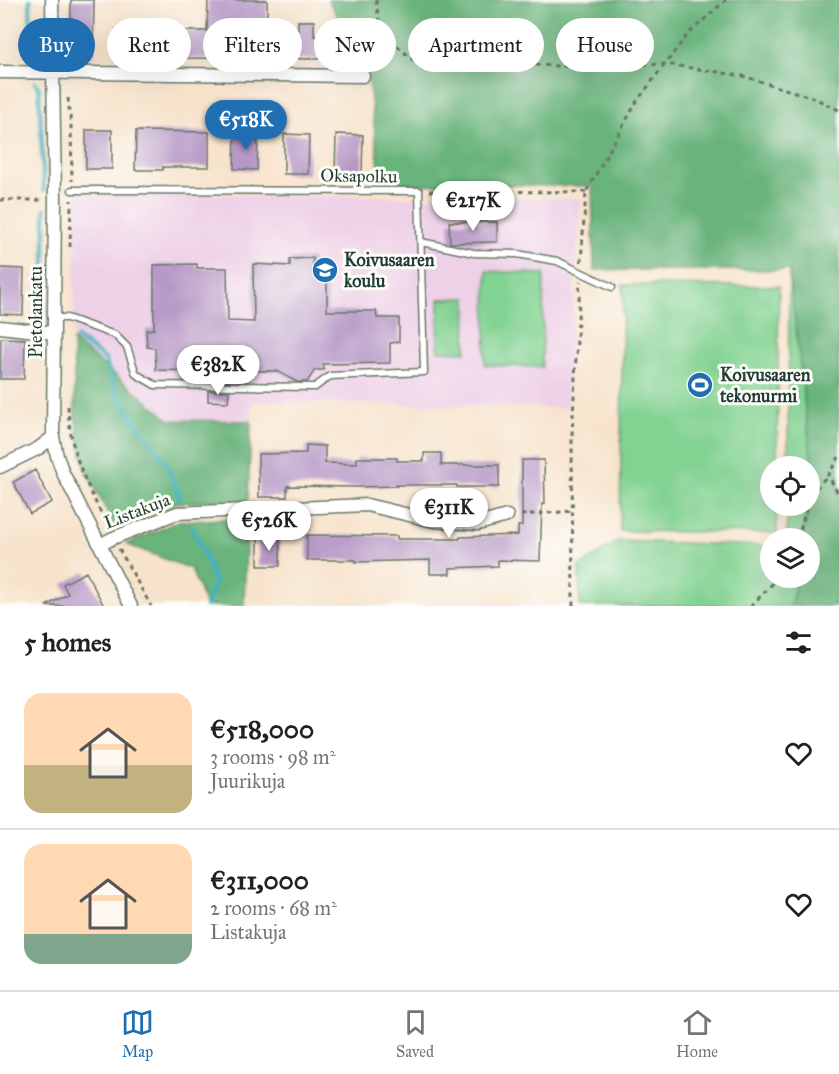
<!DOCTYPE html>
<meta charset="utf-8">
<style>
body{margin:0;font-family:"IM FELL Great Primer",serif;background:#f2f2f2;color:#202124;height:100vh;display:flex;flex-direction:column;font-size:22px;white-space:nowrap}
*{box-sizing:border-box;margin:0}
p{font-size:20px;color:#757577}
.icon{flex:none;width:33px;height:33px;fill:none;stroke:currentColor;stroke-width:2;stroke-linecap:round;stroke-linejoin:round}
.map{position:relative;height:606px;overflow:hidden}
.drawer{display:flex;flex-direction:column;background:#fff;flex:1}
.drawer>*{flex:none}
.guide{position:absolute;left:18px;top:18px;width:804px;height:54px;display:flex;gap:12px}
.fabs{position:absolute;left:760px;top:456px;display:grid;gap:12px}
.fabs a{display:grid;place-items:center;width:60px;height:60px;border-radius:50%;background:#fff;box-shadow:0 6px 24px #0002;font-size:30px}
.price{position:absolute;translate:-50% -51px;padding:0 14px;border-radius:21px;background:#fff;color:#222;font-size:20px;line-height:39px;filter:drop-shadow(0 2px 3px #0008)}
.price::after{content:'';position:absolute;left:50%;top:36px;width:18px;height:14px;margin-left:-9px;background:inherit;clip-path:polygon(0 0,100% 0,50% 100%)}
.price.selected{background:#1f6fb2;color:#fff}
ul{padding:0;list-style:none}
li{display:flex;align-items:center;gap:18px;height:150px;padding:0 24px}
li+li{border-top:2px solid #e0e0e0}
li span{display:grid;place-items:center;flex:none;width:168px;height:120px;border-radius:18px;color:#555}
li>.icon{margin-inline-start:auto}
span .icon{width:72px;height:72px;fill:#fffc;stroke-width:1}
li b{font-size:26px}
h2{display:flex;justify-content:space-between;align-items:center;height:72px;padding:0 24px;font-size:26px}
.tag{padding:0 21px;border-radius:27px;background:#fff;box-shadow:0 6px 24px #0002;font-size:21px;line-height:54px}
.tag.selected{background:#1f6fb2;color:#fff}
.dock{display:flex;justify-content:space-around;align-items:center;height:84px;border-top:2px solid #e0e0e0;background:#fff;font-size:16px;color:#757577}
.dock a{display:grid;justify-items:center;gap:3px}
.dock .selected{color:#1f6fb2}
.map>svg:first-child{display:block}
</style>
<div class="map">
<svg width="839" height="606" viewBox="0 0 839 606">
<rect width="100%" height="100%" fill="#fdfcf7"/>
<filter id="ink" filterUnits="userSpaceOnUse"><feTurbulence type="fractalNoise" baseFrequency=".0167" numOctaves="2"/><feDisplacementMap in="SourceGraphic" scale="12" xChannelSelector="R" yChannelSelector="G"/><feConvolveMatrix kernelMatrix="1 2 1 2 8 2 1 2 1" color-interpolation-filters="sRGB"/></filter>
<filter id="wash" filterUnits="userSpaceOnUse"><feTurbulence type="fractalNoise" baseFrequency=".008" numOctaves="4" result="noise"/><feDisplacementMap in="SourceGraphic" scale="24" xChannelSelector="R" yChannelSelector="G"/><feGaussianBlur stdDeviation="1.35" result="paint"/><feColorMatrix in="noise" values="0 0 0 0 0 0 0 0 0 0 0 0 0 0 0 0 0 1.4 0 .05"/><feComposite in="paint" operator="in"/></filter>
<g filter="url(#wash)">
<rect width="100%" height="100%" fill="#f7e3cc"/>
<!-- built -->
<path fill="#eed0e7" d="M77,193L581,199L566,408L252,401L251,421L170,420L73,340Z"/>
<!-- green -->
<path fill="#82d292" stroke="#508863" stroke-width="1.5" d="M789,270L813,474L810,491V466H788Z
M487,271L544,274L542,367L485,365Z
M623,285L779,286L777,466H771V506H777V533L620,531Z
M467,298L466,352L438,351L439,299Z
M787,506H808L802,538H787Z
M618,541L771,546V578H796L791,606H580L579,567Z"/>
<!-- forest -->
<path fill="#69b47c" stroke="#447858" stroke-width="1.5" d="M328,0H839V606H791L796,578H810V538H802L808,506H810V491L813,474L789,270H594L592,186L381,184L367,67Z
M73,340L170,420L251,421L248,500L175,503L116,529L85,469L75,416Z
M247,518L244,606H206L191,569L126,544L179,521Z"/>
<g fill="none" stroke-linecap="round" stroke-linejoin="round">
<!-- stream -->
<path stroke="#43b1c0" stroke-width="4.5" d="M30,0L31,62
M35,83L39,88L44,190
M45,209V315
M77,338L105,359L117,396L167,465L181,500
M192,526L215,581L206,606"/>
</g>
<g id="blocks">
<!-- building -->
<path fill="#b697c6" d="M71,0H94L93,57L70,56Z
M208,0H267V32H298V21H314V36H335V59L162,58L116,56V29L144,30V31H207Z
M86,130H112V169H86Z
M136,131L209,132V167H163V170H135Z
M235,133H258L257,170L234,169Z
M284,134L309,135L308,174H284Z
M336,134L363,135L362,175H335Z
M449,222H497V242L450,243Z
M313,258V272H327V311H376L377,318H399V342L390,343V363L323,364L324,370H315L307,382H297L277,371H229V381L209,380V371L156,370L155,348L147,347L146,330L154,329V265L197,264V268H227L228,321L254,322L253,264L290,266V259Z
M0,268L24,269L23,315L0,314Z
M1,338L25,339L24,379H0Z
M208,391H229L228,402L208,401Z
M306,445L325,446V463L357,464V458H397V461H424V453H441V465H499V487H457V485H397V486L357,487L287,486V497H259L258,454L306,453Z
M522,460H544L545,504H542L540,561L498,560V566L450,568V574H430V560L356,562V560H307V535L397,536V539H460V537L518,535V526H522Z
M35,470L52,502L30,514L13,482Z
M258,537H280V566H258Z
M86,572L104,606H46L68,594L63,584Z"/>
</g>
</g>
<g filter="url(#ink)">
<use href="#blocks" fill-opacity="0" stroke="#6b7769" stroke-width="1.5"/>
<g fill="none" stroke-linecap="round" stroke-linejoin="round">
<!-- service casing -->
<g stroke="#6b7769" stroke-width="9">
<path id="service" d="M421,242L474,253L517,254L557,261L612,287
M54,318H67L115,335L127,347L136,374L155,385L315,387L330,376L424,372L419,191L72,190"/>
</g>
<!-- minor casing -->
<g stroke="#6b7769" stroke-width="15">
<path id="minor" d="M52,0L55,200L53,437L57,456L63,473L131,606
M0,72L363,76
M0,327L54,333
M0,467L39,448L53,437
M100,545L113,538L177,513L367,505L434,521L478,524L507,516"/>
</g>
<!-- path -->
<path stroke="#6b7769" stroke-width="3" stroke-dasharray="4.5 4.5" stroke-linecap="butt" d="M376,0L380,30L413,60L450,67L495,63L560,66L666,64L743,76L814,98L839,110
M68,98L71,125L72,181
M429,191L586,192
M0,200H43
M70,247L71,200
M581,262L586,192L637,101L688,34L726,0
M68,406C69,450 85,481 104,519
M839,457L828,475L839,495
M810,495L828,475
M521,515L573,511
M798,538L807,506
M119,549L151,606
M573,606L572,435L580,281
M751,606L778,578"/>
<!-- service -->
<use href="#service" stroke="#fff" stroke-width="6"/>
<!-- minor -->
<use href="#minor" stroke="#fff" stroke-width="12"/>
</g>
</g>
<!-- icons -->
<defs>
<g id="school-disc" transform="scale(1.35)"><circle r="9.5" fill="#1f6fb2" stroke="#fdfcf7"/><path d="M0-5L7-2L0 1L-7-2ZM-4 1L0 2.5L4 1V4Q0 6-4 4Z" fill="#fff"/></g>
<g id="stadium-disc" transform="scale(1.35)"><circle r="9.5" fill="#1f6fb2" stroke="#fdfcf7"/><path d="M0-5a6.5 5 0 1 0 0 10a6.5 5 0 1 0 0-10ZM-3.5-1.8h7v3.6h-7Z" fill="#fff"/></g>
</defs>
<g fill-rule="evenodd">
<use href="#school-disc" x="325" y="270"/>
<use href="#stadium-disc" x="700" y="385"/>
</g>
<g text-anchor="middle" stroke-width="6" stroke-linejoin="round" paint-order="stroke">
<!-- street labels -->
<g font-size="18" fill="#1f3d34" stroke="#fdfcf7">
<text transform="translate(359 176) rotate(1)" y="6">Oksapolku</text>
<text transform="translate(36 312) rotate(-90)" y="6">Pietolankatu</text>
<text transform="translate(137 511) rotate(-21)" y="6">Listakuja</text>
</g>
<!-- poi labels -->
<g font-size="18" font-weight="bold" fill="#1f3d34" stroke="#fdfcf7" text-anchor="start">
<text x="344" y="266">Koivusaaren<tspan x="344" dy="21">koulu</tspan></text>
<text x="720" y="381">Koivusaaren<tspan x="720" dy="21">tekonurmi</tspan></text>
</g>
</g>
</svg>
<div class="fabs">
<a><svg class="icon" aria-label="locate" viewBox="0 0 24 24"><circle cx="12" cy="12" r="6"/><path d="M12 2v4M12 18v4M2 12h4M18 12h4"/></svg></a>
<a><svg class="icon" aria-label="layers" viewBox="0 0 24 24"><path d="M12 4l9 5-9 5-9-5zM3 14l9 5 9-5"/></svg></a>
</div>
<b class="price selected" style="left:246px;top:151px">€518K</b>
<b class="price" style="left:473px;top:232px">€217K</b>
<b class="price" style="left:218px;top:396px">€382K</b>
<b class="price" style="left:449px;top:539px">€311K</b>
<b class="price" style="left:269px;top:552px">€526K</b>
<div class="guide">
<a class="tag selected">Buy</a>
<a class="tag">Rent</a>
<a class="tag">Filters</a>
<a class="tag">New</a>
<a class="tag">Apartment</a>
<a class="tag">House</a>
</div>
</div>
<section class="drawer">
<h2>5 homes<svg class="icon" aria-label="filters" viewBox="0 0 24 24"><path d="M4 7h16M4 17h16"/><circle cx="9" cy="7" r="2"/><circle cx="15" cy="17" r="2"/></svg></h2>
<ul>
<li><span style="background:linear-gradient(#ffd9b3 60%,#c2b280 0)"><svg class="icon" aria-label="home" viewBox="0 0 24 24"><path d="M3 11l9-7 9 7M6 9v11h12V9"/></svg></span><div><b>€518,000</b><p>3 rooms · 98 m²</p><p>Juurikuja</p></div><svg class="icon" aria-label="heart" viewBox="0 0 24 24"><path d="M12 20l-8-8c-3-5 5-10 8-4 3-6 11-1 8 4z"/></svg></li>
<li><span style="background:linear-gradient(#ffd9b3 75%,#7fa58c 0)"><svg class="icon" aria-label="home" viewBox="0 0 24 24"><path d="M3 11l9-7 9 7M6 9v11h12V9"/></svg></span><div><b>€311,000</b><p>2 rooms · 68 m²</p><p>Listakuja</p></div><svg class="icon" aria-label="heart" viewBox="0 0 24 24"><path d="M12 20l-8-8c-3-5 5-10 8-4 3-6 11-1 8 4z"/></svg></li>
</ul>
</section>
<nav class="dock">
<a class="selected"><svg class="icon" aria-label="map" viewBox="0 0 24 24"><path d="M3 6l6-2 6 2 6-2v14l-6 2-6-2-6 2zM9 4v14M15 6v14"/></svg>Map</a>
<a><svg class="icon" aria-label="saved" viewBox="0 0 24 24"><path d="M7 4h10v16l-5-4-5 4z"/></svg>Saved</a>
<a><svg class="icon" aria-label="home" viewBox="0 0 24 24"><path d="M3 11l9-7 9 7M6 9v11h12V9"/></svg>Home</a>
</nav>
